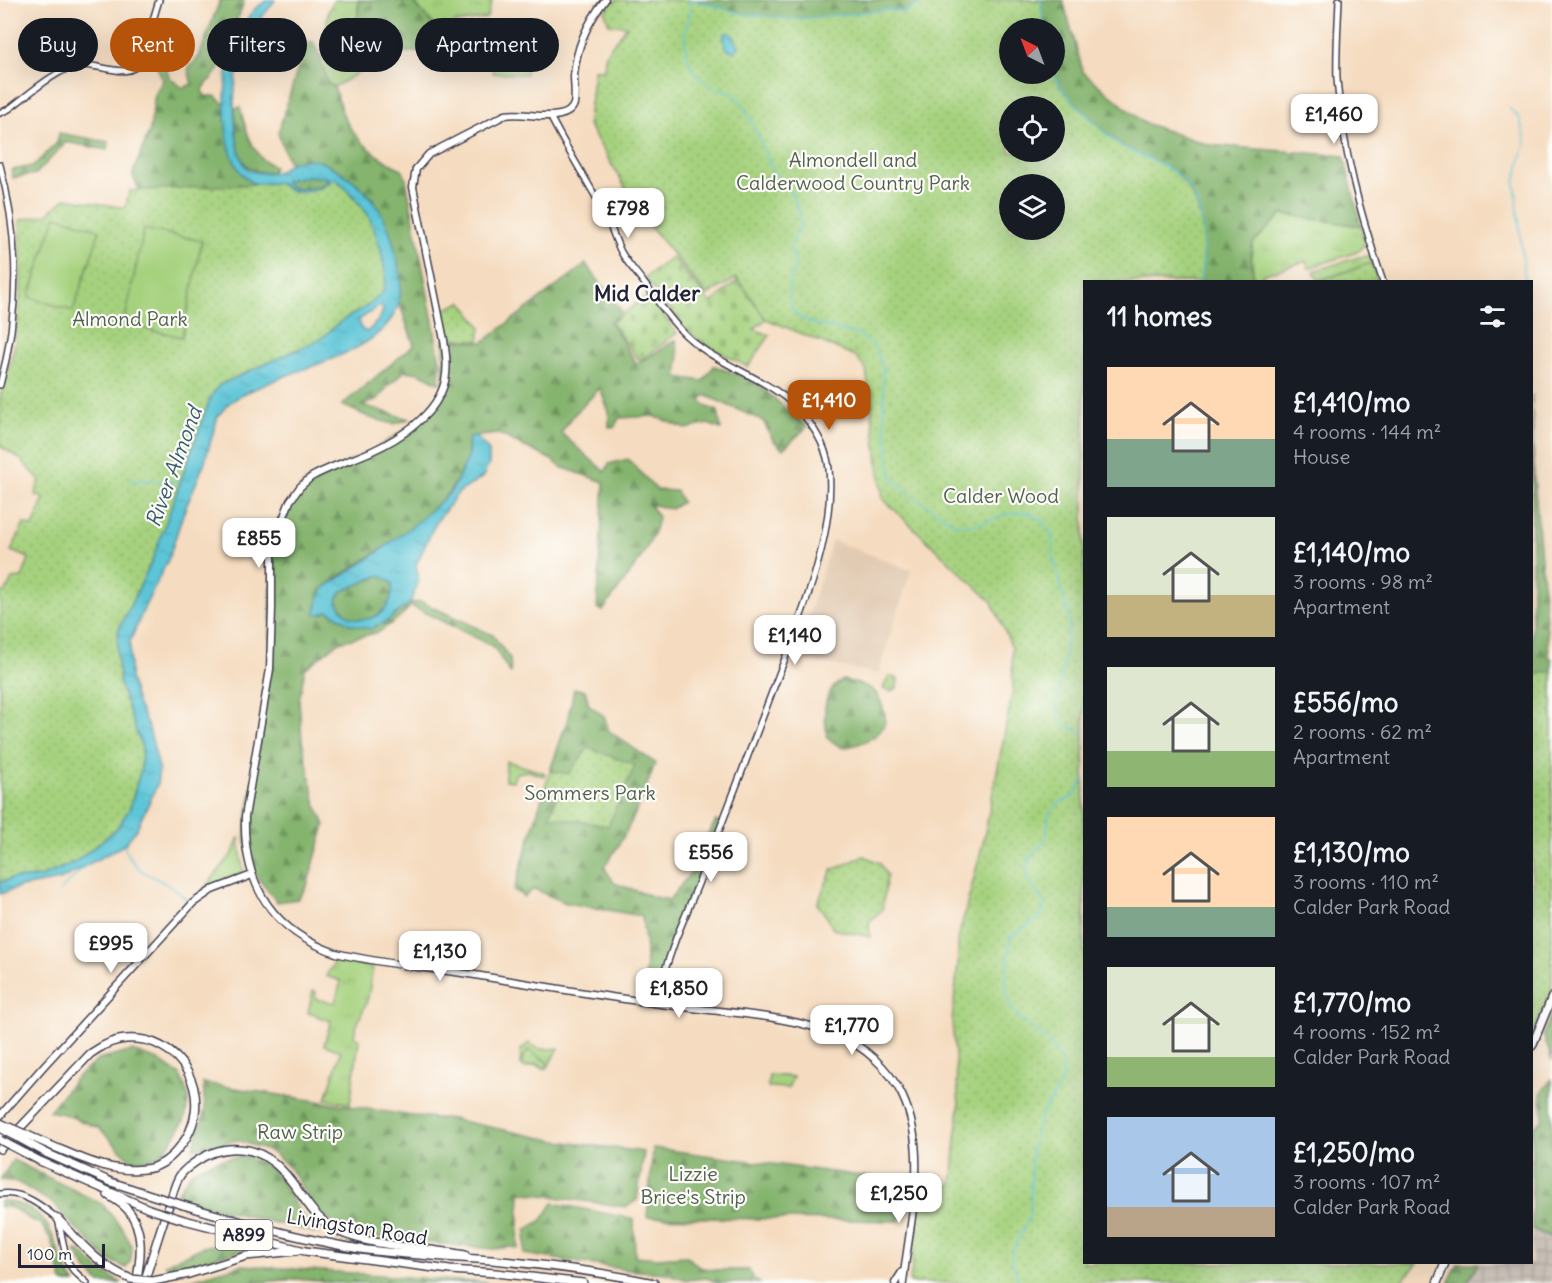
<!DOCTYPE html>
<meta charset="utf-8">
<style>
body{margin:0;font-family:Delius,sans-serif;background:#242831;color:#f1f3f6;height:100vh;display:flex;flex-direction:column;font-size:22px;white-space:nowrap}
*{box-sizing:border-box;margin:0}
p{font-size:20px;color:#9ea1a6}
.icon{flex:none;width:33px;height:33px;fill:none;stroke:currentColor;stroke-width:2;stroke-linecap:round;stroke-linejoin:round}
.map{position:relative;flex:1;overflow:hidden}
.panel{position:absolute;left:1083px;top:280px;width:450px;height:984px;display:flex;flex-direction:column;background:#171b24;border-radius:0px;box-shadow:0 6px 24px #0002}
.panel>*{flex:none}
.hud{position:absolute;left:18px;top:18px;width:570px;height:54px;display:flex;gap:12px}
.needle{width:39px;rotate:318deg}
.controls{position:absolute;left:999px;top:18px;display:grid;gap:12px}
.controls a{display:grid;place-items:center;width:66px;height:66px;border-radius:50%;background:#171b24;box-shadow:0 6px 24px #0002;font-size:30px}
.scale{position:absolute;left:18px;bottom:15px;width:87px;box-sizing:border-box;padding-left:6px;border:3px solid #22223b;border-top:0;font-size:16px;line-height:21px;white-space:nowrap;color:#22223b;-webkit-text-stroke:4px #fdfcf7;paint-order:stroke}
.price{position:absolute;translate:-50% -51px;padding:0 14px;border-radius:12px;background:#fff;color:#222;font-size:20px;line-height:39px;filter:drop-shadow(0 2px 3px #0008)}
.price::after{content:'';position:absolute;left:50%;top:36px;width:18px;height:14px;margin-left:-9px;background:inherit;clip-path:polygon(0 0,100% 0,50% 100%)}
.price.active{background:#b45309;color:#fff}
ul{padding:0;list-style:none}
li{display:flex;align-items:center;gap:18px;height:150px;padding:0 24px}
li span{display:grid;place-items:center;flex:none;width:168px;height:120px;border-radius:0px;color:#555}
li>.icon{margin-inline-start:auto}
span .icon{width:72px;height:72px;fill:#fffc;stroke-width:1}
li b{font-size:26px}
h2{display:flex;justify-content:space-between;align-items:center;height:72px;padding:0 24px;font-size:26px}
.pill{padding:0 21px;border-radius:27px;background:#171b24;box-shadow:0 6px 24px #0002;font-size:21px;line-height:54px}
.pill.active{background:#b45309;color:#fff}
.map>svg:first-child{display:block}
</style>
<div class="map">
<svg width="1552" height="1283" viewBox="0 0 1552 1283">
<defs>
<pattern id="industrial-grid" width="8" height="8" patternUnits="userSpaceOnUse" patternTransform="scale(1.5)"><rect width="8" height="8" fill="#ccc2b9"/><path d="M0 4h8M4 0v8" fill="none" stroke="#afa6a0"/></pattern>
<pattern id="grass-tufts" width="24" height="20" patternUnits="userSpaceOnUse" patternTransform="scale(1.5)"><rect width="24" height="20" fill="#a6d27e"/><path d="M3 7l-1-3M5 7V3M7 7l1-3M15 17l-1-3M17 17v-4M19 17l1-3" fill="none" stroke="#8fb46e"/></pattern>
<pattern id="forest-firs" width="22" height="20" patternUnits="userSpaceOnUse" patternTransform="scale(1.5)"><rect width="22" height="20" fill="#84b46d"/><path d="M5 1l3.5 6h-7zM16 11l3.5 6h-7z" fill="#6c925b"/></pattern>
<pattern id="cemetery-stones" width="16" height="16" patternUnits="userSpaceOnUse" patternTransform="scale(1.5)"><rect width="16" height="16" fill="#a6d27e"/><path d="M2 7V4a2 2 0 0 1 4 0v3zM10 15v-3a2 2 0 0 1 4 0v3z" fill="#8fb46e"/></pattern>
<pattern id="park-dots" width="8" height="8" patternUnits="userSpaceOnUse" patternTransform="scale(1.5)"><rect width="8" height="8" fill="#a6d27e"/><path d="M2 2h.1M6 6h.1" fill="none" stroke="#8fb46e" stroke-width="1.8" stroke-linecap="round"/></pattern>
<pattern id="water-ripples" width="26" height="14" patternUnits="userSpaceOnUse" patternTransform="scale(1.5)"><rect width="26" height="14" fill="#5bc5d7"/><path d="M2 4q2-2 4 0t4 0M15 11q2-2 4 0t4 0" fill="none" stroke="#4fa9b9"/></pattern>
</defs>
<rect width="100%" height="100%" fill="#fdfcf7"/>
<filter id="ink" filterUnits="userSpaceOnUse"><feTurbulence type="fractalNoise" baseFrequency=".0167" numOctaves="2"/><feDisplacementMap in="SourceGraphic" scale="12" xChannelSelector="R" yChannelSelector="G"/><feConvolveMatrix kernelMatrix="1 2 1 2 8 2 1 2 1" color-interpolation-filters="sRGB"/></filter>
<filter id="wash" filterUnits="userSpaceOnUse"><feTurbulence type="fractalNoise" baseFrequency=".008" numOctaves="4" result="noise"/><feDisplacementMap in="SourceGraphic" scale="24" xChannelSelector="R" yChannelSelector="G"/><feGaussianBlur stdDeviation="1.35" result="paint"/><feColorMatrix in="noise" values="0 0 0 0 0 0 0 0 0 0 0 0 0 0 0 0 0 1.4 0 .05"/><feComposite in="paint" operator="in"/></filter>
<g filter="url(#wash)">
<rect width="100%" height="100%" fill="#f5dcc0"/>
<!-- built -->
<path fill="#e2cbb3" d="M832,540L911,570L878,674L805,659L807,649L803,634Z"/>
<!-- industrial -->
<path fill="url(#industrial-grid)" d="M1532,1229L1552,1238V1283H1467L1478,1263H1532Z"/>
<!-- grass -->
<path fill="url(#grass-tufts)" stroke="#647a5c" stroke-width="1.5" d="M335,0H359L355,47L382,59L334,87L327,83L321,60L329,9Z
M403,0H492L487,18L456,23L446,35L434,31L433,24L413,1Z
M1282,214L1361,226L1365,244L1357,252L1309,268L1306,261L1262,275L1264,282H1254L1251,254L1253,243Z
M1370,256L1372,263L1318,281L1314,271L1359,257Z
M506,761L545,773L544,776L528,771L516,773L513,781L505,780Z
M239,837L243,870L241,873L203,890L233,853Z
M337,958L373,967C371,978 370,990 367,1001C363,1012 356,1023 354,1036L359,1040L350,1104L326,1099L341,1051L324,1045L331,1021L308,1013L313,991L316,992L315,999L335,1003L341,981L326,976Z
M529,1043C540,1052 548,1049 559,1048L548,1067L544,1069L537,1065L524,1068L520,1065L521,1050Z
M769,1075L793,1077L788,1088L768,1087Z"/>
<!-- forest -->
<path fill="url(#forest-firs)" stroke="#536b54" stroke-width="1.5" fill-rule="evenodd" d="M220,0H244C239,21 231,30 223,49C220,55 222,62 219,68C214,77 207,82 202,91L205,96H215L226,106C227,145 231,151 252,182L263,185L166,192L139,190L133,176L134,170L150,130L155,93L163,81L151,53L152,46L155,45L160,49L169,77L183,88L192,84L188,69L199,57Z
M359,0L413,1L433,24L419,52L368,53L355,47Z
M663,0H1063L1083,72L1144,123L1209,145L1344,156L1361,226L1282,214L1253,243L1251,255L1254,282H1123L1054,106L966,65L803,191L707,295L644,219L588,124L594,70H604L606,53ZM1010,28H1054V74H1010Z
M313,42L321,60L327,83L334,87C338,97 340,109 345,119C356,141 380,160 402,169L406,179L436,338L440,362L439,383L419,373L405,371L388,386L378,399L362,405L409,419L394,424L373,419L342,405L414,345L399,302V277L373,199L359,185L319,161L307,160L289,164L278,133L305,45Z
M240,107C245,126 249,144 262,159C266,163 270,163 274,167L272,172C233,177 237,137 235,108Z
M59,133L109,142L108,150L66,142L36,174L13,178L11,170L33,166L57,143Z
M309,176L330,178C325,186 303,192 293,188C291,187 286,183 285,182V180Z
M586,264L622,312L610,322L637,364L676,340L679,358L677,377L703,381L714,366L753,380L807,427L783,449L773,440L763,421L705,395L701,400L705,406L718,411L721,429L708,424L686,429L654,416L619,418L614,428L609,427V412L600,388L573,416L561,433L605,472L609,464L628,459L657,490L676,491L682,502L671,509L649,504L658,517C652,552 622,581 603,611L597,608L604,482L561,467L552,460L499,434L469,437C468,444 469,453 467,459C446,520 372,551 325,587L329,611L350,624L387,621L410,603L422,602L493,635L510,659L511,674L493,646L411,606L400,617L379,632L339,642L305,669L299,700L302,740L316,805L325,825L307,886L298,899L277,902L249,867L245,835L270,669L271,568L284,514L305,482L370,452L419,421L443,389L444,340L483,342Z
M1532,394L1534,476L1549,657L1552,659V821L1532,802Z
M380,575L392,583C396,622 347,634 337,599L342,591Z
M843,680C852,682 867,684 874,691C879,695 881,702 883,708C894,734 863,744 843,748L828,739C824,717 820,692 843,680Z
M574,689L585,690L589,705L604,716L609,731L655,763C643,799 627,836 604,867L614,883L654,897L669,900L693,870L694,852L702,844L716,821L719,822L694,890L672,939L659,986L645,987L646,950L642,916L566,903L534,889L524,897L514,890L545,788L557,795L550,816L569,774L550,771L567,721Z
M1552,1013V1061L1543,1034Z
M132,1051L158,1060L180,1075L189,1097L185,1119L171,1142L160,1156L141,1162L130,1159L99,1128L64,1114L49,1111L76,1078L98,1060Z
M1552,1079V1238L1532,1229V1127L1542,1121C1548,1100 1530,1103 1552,1079Z
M203,1083L412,1116L452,1119L557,1141L644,1152L637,1200L627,1207L520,1192L518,1248L509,1247L494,1249L373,1237L346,1230L323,1217L308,1199L298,1180L287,1165L271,1152L238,1140L193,1149L205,1110Z
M653,1148L906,1182L899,1221L647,1217Z
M243,1156C282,1167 278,1181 299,1211C304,1219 313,1224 318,1233L201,1205L177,1193L193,1170L218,1160Z
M13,1160L102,1204L122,1228L132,1247L131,1260L126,1268L107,1259L66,1218L54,1204L17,1182L0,1180Z
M0,1201C8,1201 15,1203 23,1206C60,1220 53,1256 75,1283H63L61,1279L62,1274L59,1269L51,1239L40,1223C24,1222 22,1205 0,1207Z
M553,1203L634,1219L635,1256L657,1258L687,1256L699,1267L713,1270H749L754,1279L760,1283H717L707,1278L687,1280L666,1273L628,1270L524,1254L526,1230L542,1220Z
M232,1241L254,1247L214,1258L180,1272L170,1270L165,1264L203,1247Z
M75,1251H80L102,1272L122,1283H100L88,1271Z
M1458,1263H1478L1467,1283H1448Z
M241,1265L488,1283H335L296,1279L251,1283H181Z"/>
<!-- cemetery -->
<path fill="url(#cemetery-stones)" stroke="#647a5c" stroke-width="1.5" d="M672,257L711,303L738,280L766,319L754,329L770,335L748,367C728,356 675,333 673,310L669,309L645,278Z
M648,295L677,333L640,361L611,323Z"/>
<!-- park -->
<path fill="url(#park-dots)" stroke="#647a5c" stroke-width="1.5" fill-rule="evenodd" d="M613,0H694L743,14L796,19L888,10L905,12L921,3L934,0L959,4L963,0H1041L1043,28H1010V74H1054C1058,87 1069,96 1078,106C1092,120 1107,135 1123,146C1135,155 1152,159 1165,166C1205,189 1207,242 1200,282H1084V1263H1418L1400,1283H910L921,1188L952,1185L959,1105L952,1021L958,963V939L983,843L1013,690L1012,648L992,602L883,499L866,369L855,356L766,319L737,278L707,295L644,219L588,124L594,70H604L606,53L627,26L609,24L605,12ZM1010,106H1054V152H1010ZM1010,184H1054V230H1010Z
M336,178C346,190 361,203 369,217C376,231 390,274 384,289C378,302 353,314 340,322C333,328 327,334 319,340L219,385L152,561L119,629L134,724L142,748L141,769L130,808L118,827L108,836L75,862L41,877L10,879L0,883V591L5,593L12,579L22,578L29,558L11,551L24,524L33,527L44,498L35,495L40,480L19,458L0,446V397L14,349L21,289L20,220L46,215L66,198L125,208L130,191L277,183C299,195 316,194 336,178Z
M1372,263L1378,282H1318V281Z
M462,302L481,327L479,341L446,338L443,316L445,309Z
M1552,671V988L1532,1037V675Z
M889,676L898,679L897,688L892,691L883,689Z
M588,748L635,765L608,826L550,816L557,795L545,788L550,771L569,774Z
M864,856L880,863L887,876L882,910L869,922L870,937L833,929L827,917L817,904L832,870Z
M528,1050L547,1062L548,1066L545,1068L537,1064L526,1066L521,1063Z"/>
<!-- pitch -->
<path fill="#a6d27e" stroke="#647a5c" stroke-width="1.5" d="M494,40L527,41L526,74L493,73Z
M56,216L100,230L73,311L29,297Z
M144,229L202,241L182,337L124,324Z"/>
<!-- water -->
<path fill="url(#water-ripples)" stroke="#3e7489" stroke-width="1.5" fill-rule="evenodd" d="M267,0H275C266,14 253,25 247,41C241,56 236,74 235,89C233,106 235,157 248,169C255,174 272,174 279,171C283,170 286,165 290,163C299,160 312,158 321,162C354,175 380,201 391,235C397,255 404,281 399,302C388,346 322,362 285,376C271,382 257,388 243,394L228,404L218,416L204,464L183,514L169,558L145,606L130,642V679L137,703L149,728L159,768L157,785L148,805L136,830L124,845L60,880L21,887L0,894V883L10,879L41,877L75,862L108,836L118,827L130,808L141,769L142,748L120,685L117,653L119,629L152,561L211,396L219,385L319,340C327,334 333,328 340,322C353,314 378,302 384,289C390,274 376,232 369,217C362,203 347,190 336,178C323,187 306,196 290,190C286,188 282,184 278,183C268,181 261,187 251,182C216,162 221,65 238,35C242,27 248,18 253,11C256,7 263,4 267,0ZM309,176L330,178C324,186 303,192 293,188C291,187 286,183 285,182V180ZM378,307H383C383,317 374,325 367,332L361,329L359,320Z
M729,32L734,37L739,47L735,52L727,49L724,42V34Z
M476,436L489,451V464L483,477L458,493L435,524L416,565L419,581L410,603L387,621L371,629L350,624L329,611L321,614L315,613L319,597L325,587L369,559L415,524L451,492L468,458L469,437ZM380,575L392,583C396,621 347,634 337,599L342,591Z"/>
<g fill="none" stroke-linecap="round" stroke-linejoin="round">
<!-- stream -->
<path stroke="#5bc5d7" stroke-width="1.5" d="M689,0C693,12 685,25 685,37C685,70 701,87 732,92L744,106L757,133L770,165L791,193L799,210L800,228L792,241L791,250L796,264L789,286V300L795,314L811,323L857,334L875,347L883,368L884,415L891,476L902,488L944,517L957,525L979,524L1008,514L1028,512L1042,521L1052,534L1053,557L1070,621L1057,702L1060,722L1084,734
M694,0L743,14L796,19L888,10L905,12L921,3L934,0L959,4L963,0
M1041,0L1043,28
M1054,74C1058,87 1069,96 1078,106C1091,119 1111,141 1127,149C1144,158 1165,163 1180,177C1207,202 1206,249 1200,282
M1509,108L1519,117L1526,141L1515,182L1525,282
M131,481L146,480L178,482
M124,845C134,880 166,875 187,900
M59,892L85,866
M1019,1283C1017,1276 1014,1268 1012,1261C1010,1244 1028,1230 1030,1211C1033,1186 1028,1162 1034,1138C1036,1129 1040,1119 1043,1112C1049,1100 1065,1085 1063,1071C1059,1035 1021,1029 1010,1005C1003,988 1008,955 1010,937L1041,917L1045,904L1033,888L1026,873L1029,858L1046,839L1049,813L1059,803L1073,797L1084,780"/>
</g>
</g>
<g filter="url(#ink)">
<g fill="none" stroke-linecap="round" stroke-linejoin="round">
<!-- tertiary casing -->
<g stroke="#423e4f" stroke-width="8">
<path id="tertiary" d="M1339,0C1338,26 1336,53 1337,79C1342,149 1361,216 1383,282
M0,113L9,109C28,95 57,68 80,65C98,63 131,82 141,60L159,0
M550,116C566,148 585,177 602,208C610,222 614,238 621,252C627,263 637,273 644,283C659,302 672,324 690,339C725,370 775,379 805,417C817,432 827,449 829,469C836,536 798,624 774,687C742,771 711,855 676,938L665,970L661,1004
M0,165C19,237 20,312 0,385
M0,1194C22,1190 42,1206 58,1219L67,1261L74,1271L87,1283"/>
</g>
<!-- secondary casing -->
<g stroke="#423e4f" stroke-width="9">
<path id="secondary" d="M605,0C587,23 576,47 574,76C574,85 576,95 574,104C572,110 566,114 560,115C543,119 523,112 505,115L429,154L416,169L413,187L444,340C446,354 448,367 445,381C437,415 399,439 370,452C350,461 328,467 310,478L300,487L290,501L276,537L272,554V609L270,669L245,817C243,884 272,931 336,953C381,964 429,968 475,975C542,986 609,998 677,1006C728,1013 789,1015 837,1035C864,1046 889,1068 902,1095C930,1154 909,1222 903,1283
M0,1116L42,1068L193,903L212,890L252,875
M895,1283L902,1272"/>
</g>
<!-- primary casing -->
<g stroke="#423e4f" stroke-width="10">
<path id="primary" d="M1532,1046L1552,997
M0,1149L90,1054C99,1048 108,1042 119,1040C182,1029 220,1102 178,1149C169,1160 158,1168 144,1169C111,1173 81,1158 52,1146
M46,1153L111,1182L154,1196
M40,1161L149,1209
M108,1195C114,1199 122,1203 127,1209C145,1229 141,1259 136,1283
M183,1205C241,1222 300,1239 360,1249C403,1255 448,1257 492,1260C546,1265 601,1272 654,1283
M58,1219C81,1243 99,1266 131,1279
M184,1220L305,1251L450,1270L496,1273L583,1283
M153,1281L189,1274L246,1256L296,1251
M144,1283C152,1257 160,1230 169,1205C172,1196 174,1187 178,1179C181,1172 188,1167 194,1163C218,1145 250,1143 274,1163C297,1181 306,1211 331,1227C359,1246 430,1248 465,1255
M1437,1283L1445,1263"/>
</g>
<!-- tertiary -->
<use href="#tertiary" stroke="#fff" stroke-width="5"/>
<!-- secondary -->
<use href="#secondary" stroke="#fff" stroke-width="6"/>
<!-- primary -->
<use href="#primary" stroke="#fff" stroke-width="7"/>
<!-- primary-bridge casing -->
<g stroke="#423e4f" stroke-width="10" stroke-linecap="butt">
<path id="primary-bridge" d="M0,1123L52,1146
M0,1128L46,1153
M0,1140L40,1161
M154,1196L183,1205
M149,1209L184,1220
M131,1279L153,1281"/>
</g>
<!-- primary-bridge -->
<use href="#primary-bridge" stroke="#fff" stroke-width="7"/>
</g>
</g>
<g text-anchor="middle" stroke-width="4.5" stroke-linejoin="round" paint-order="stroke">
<!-- shield labels -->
<rect fill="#fdfcf7" stroke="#646373" stroke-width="1.5" x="215.5" y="1220" width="57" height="30" rx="4.5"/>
<g font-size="18" font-weight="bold" fill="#22223b">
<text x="244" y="1241">A899</text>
</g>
<!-- park labels -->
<g font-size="20" fill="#506052" stroke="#fdfcf7">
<text x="853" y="167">Almondell and<tspan x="853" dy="23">Calderwood Country Park</tspan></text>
<text x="130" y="326">Almond Park</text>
<text x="1001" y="503">Calder Wood</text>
<text x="590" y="800">Sommers Park</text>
<text x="300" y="1139">Raw Strip</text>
<text x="693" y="1181">Lizzie<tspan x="693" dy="23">Brice's Strip</tspan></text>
</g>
<!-- street labels -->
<g font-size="20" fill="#22223b" stroke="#fdfcf7">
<text transform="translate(357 1227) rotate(9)" y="7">Livingston Road</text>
</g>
<!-- water labels -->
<g font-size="21" font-style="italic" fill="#365b72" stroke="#fdfcf7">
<text transform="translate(174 467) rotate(-70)" y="7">River Almond</text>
</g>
<!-- quarter labels -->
<g font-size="22" font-weight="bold" fill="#22223b" stroke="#fdfcf7">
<text x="647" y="301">Mid Calder</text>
</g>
</g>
</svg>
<div class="controls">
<a><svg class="needle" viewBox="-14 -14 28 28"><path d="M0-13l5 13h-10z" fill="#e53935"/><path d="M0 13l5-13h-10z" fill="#9ea1a6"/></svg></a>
<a><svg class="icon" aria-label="locate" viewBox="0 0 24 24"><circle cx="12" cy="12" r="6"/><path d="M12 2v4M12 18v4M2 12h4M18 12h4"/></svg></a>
<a><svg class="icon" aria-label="layers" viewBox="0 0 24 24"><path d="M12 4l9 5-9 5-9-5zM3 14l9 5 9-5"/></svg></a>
</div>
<div class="scale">100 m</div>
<b class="price" style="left:1334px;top:145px">£1,460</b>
<b class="price" style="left:628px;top:239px">£798</b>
<b class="price active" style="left:829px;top:431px">£1,410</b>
<b class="price" style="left:259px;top:569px">£855</b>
<b class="price" style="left:795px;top:666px">£1,140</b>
<b class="price" style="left:711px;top:883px">£556</b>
<b class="price" style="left:111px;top:974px">£995</b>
<b class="price" style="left:440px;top:982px">£1,130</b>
<b class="price" style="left:679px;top:1019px">£1,850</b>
<b class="price" style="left:852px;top:1056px">£1,770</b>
<b class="price" style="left:899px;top:1224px">£1,250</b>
<div class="hud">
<a class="pill">Buy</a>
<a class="pill active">Rent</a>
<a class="pill">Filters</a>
<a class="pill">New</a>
<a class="pill">Apartment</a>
</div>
<section class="panel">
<h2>11 homes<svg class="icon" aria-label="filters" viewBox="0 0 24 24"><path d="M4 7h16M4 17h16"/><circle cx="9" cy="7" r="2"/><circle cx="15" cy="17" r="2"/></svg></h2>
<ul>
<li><span style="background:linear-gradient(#ffd9b3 60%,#7fa58c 0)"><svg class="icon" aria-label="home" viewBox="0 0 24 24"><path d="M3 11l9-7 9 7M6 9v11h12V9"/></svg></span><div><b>£1,410/mo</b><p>4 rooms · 144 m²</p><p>House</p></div></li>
<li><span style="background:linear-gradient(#dfe7d0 65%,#c2b280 0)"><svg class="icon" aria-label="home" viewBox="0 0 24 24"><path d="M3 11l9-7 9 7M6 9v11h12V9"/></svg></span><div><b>£1,140/mo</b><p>3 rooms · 98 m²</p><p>Apartment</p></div></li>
<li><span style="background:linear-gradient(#dfe7d0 70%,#8fb573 0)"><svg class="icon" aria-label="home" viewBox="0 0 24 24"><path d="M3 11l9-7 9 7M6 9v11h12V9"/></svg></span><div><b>£556/mo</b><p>2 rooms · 62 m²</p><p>Apartment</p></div></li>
<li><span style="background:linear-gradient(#ffd9b3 75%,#7fa58c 0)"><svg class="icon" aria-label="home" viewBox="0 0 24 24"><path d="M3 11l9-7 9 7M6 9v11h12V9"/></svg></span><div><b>£1,130/mo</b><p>3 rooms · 110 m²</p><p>Calder Park Road</p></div></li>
<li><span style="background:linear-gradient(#dfe7d0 75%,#8fb573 0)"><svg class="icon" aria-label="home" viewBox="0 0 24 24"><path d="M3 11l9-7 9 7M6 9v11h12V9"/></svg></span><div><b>£1,770/mo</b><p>4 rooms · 152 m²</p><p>Calder Park Road</p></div></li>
<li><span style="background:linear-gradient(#a9c7e8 75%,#b9a48a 0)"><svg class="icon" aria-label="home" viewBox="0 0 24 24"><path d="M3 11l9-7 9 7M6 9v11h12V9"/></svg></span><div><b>£1,250/mo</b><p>3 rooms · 107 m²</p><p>Calder Park Road</p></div></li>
</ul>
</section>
</div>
